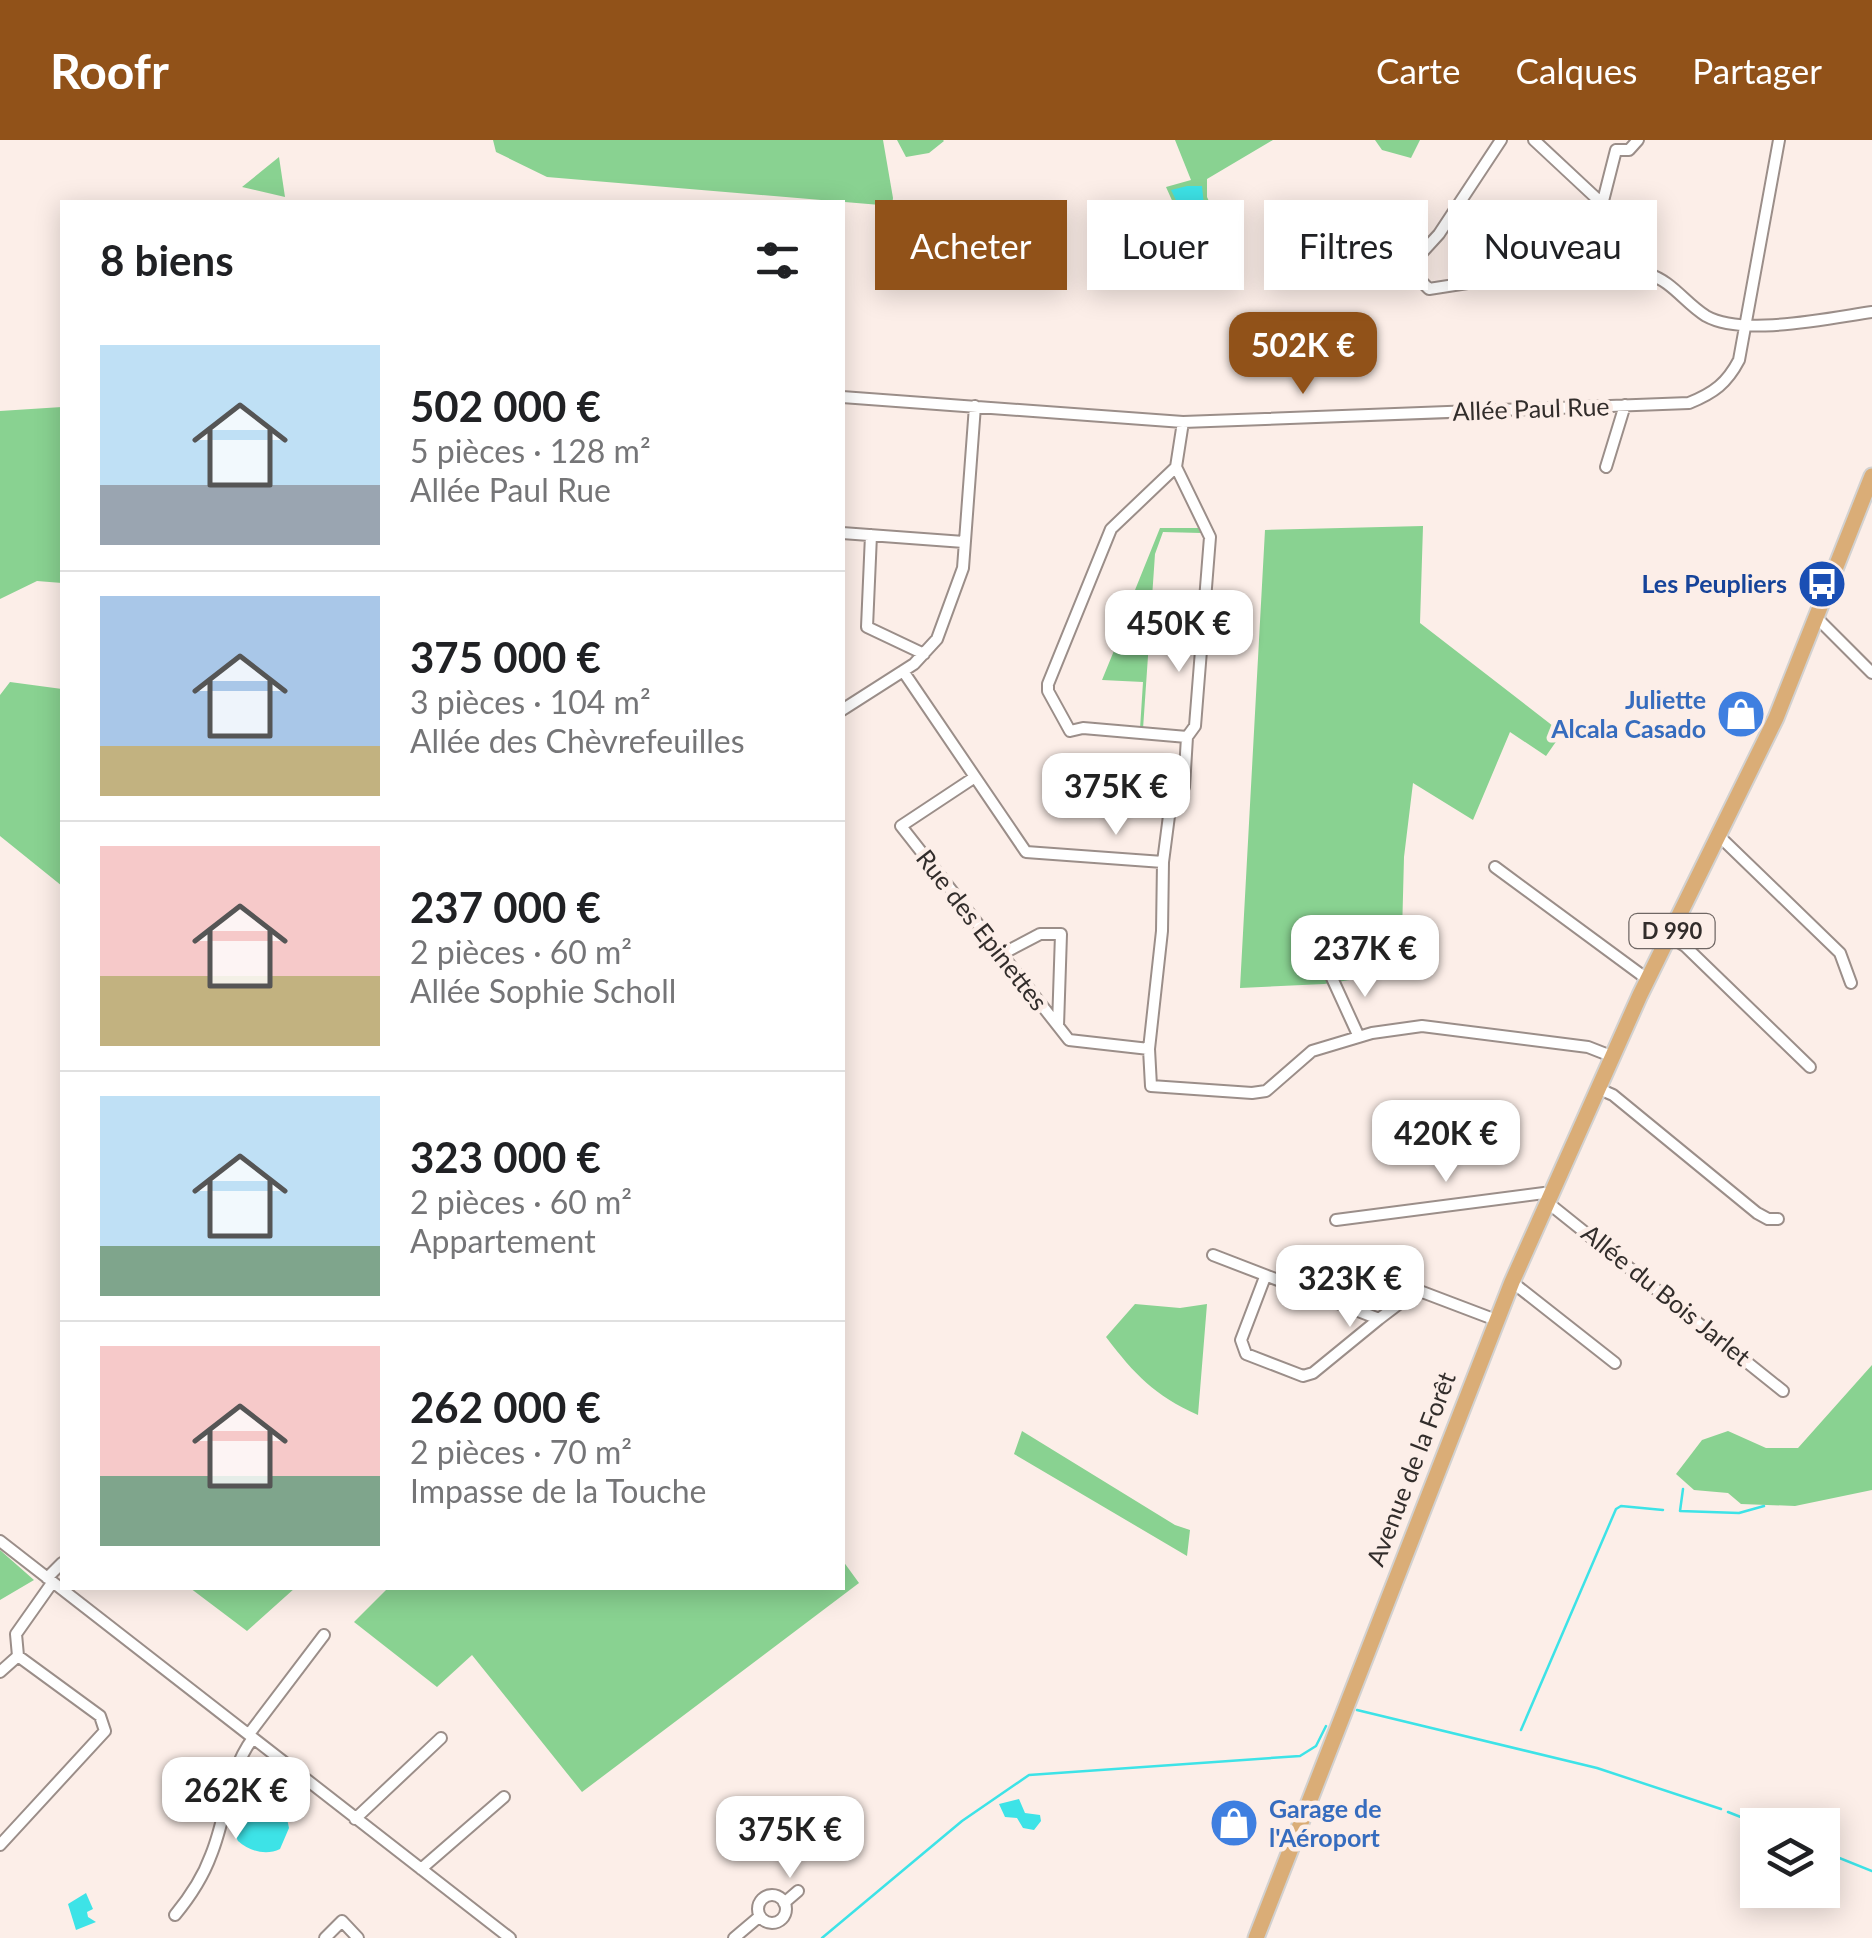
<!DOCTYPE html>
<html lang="fr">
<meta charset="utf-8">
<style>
body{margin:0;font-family:Lato,sans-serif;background:#f2f2f2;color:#202124;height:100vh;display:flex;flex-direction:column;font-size:38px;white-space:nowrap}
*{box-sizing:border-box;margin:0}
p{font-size:32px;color:#757577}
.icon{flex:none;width:55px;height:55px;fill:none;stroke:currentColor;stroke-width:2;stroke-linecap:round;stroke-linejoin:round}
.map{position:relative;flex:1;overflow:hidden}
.sheet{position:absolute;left:60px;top:60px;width:785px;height:1390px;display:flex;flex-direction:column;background:#fff;border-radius:0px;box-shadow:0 5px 25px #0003}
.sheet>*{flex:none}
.top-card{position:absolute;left:875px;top:60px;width:845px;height:90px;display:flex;gap:20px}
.tools{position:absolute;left:1740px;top:1668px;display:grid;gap:20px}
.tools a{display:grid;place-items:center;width:100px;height:100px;border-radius:0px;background:#fff;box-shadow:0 5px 25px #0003;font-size:50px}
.price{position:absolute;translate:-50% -85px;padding:0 22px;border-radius:20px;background:#fff;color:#222;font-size:32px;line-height:65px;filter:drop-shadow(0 2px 5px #0008)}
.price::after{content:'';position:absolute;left:50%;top:60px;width:30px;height:22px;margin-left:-15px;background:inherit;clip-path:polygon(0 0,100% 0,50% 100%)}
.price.selected{background:#915219;color:#fff}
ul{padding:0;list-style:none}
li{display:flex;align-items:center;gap:30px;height:250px;padding:0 40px}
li+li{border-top:2px solid #e0e0e0}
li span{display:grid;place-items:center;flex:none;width:280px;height:200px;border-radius:0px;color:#555}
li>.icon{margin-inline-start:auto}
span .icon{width:120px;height:120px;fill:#fffc;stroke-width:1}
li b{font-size:42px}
h2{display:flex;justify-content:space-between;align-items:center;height:120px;padding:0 40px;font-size:42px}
.chip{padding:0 35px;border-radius:0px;background:#fff;box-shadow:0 5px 25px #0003;font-size:35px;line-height:90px}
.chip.selected{background:#915219;color:#fff}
header{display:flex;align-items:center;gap:60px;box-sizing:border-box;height:140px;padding:0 50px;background:#915219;color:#fff}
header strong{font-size:48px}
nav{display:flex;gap:55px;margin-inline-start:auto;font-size:35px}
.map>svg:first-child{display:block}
</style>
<header>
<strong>Roofr</strong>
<nav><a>Carte</a><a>Calques</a><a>Partager</a></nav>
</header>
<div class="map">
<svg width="1872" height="1798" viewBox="0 0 1872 1798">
<rect width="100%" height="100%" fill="#fceee8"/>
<!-- green -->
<path fill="#89d291" d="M493,0H883L893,58L892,66L547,37L496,12Z
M897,0H943L944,1L929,13L906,17Z
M1175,0H1273L1207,39V57L1213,70L1212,98L1200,107L1192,105L1166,47L1191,40Z
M1375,0H1420L1411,18L1382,10Z
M279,17L285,57L242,47Z
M62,267V443L37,441L0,459V271Z
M1423,386L1420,483L1562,593L1546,616L1510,592L1473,680L1413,643L1404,717L1401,832L1324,844L1240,848L1265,390Z
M1160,388H1198L1201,393L1163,392L1155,414L1143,589H1140L1143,542L1102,540L1138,452L1135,450Z
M10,542L62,549V746L0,696V555Z
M1135,1164L1180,1168L1207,1164L1198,1275C1154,1255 1135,1235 1106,1197Z
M1872,1225V1350L1795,1366L1741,1364L1728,1353L1694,1350L1676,1334L1702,1300L1728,1291L1766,1308H1798Z
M1022,1291L1175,1385L1190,1390L1187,1416L1014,1314Z
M0,1410L34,1440L0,1460Z
M843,1421L859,1443L582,1652L472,1515L437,1547L354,1482L388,1448H842Z
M190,1448H295L247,1491Z"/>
<!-- water -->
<path fill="#3de3e7" d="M1187,46H1202L1205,75L1202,100L1196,101L1171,50Z
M1019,1659L1025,1673L1040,1675L1041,1681L1034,1690L1023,1688L1017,1678L1005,1677L999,1664Z
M246,1660L268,1664L286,1674L289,1688L280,1709C266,1716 249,1711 238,1701C230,1687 235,1671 246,1660Z
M86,1753L93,1769L87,1772L88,1777L96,1782L76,1790L68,1764Z"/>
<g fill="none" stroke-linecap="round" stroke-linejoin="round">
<!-- stream -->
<path stroke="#3de3e7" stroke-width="2.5" d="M1683,1349L1680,1371L1739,1373L1764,1366
M1357,1570L1597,1628L1721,1669
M1521,1590L1616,1369L1621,1366L1663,1370
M1728,1672L1761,1685
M1822,1711L1872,1731
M822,1798L962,1681L1029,1635L1300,1616L1316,1606L1326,1586"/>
<!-- street casing -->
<g stroke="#9b8e89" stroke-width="14">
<path id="street" d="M1501,0L1439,94L1418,117L1416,136L1429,149L1474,142L1648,134C1672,141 1685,163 1706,176C1743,197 1830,178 1872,172
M1534,0L1609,70L1611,85L1602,136
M1616,10H1629L1638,0
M1603,61L1616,10
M842,257L1183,282L1689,263C1714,253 1727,243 1739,220L1779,0
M1183,282L1176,327L1210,397L1195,586L1187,597L1184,647L1170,668L1163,722L1162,791L1149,909L1151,946L1252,953L1266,951L1312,911L1372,893L1422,886L1588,907L1611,916
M1176,327L1111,389L1048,544V551L1070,591L1083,588L1187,597
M1606,327L1625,265
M842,393L964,402
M871,395L867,487L924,514
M1818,479L1872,533
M903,531L1026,712L1163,722
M842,570L914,524L937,499L963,428L975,266
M975,637L901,686L1069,900L1149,909
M1719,696L1840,813L1851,843
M1495,727L1647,839
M1669,796L1685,806L1810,927
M1002,814L1040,794H1061L1058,886
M1332,838L1359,897
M1597,948L1613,955L1757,1073L1768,1079H1778
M1547,1062L1783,1251
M1336,1080L1544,1053L1550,1056
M1213,1115L1379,1179L1417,1150L1496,1180
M1265,1137L1241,1200L1246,1214L1303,1236L1313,1233L1379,1179
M1512,1142L1615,1223
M0,1401L510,1798
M47,1438L62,1423
M18,1516L16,1494L52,1443
M0,1532L18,1516
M249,1594L324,1495
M355,1679L441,1598
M0,1705L105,1591L100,1576L18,1516
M421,1729L504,1657
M758 1769a14 14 0 1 1 28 0a14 14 0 1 1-28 0Z
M784,1763L798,1751
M175,1775C189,1758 203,1737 211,1715C227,1676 227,1633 253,1598
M325,1798L342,1781L358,1798
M734,1798L760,1776"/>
</g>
<!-- primary casing -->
<g stroke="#d2d1d0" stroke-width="19">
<path id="primary" d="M1256,1798L1512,1142L1640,855L1776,578L1872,336"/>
</g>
<!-- street -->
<use href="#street" stroke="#fff" stroke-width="10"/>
<!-- primary -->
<use href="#primary" stroke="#daad77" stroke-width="15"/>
</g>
<!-- icons -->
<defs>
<g id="bus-disc" transform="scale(2.5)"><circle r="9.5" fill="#1a4fb4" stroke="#fceee8"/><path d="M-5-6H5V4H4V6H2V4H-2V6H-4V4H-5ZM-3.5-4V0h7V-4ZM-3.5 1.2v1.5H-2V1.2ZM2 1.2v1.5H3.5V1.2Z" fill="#fff"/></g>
<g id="shop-disc" transform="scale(2.5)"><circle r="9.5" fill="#3f7fe0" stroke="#fceee8"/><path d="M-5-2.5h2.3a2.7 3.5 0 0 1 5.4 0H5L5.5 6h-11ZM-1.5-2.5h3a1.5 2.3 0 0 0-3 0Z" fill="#fff"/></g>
</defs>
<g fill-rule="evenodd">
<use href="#bus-disc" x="1822" y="444"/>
<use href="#shop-disc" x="1741" y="574"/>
<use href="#shop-disc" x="1234" y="1683"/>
</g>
<g text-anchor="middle" stroke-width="9" stroke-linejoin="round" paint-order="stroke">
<!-- shield labels -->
<rect fill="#fceee8" stroke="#6f6764" stroke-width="2.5" x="1629.5" y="774" width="85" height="34" rx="8"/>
<g font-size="22" font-weight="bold" fill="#322d2b">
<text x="1672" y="799">D 990</text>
</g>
<!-- street labels -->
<g font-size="25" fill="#322d2b" stroke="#fceee8">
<text transform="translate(1531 269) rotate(-2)" y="9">Allée Paul Rue</text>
<text transform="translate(982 790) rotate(52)" y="9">Rue des Epinettes</text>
<text transform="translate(1666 1155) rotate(39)" y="9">Allée du Bois Jarlet</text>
<text transform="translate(1411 1329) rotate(-69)" y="9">Avenue de la Forêt</text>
</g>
<!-- transit labels -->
<g font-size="25" font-weight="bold" fill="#164399" stroke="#fceee8" text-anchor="end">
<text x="1787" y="453">Les Peupliers</text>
</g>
<!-- shop labels -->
<g font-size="25" font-weight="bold" fill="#366cbe" stroke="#fceee8" text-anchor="end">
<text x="1706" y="569">Juliette<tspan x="1706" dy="29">Alcala Casado</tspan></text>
<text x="1269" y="1678" text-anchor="start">Garage de<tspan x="1269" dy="29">l'Aéroport</tspan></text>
</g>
</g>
</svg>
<div class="tools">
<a><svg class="icon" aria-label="layers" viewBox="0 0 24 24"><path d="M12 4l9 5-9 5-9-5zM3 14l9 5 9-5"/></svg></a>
</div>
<b class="price selected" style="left:1303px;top:257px">502K €</b>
<b class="price" style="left:1179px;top:535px">450K €</b>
<b class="price" style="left:1116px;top:698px">375K €</b>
<b class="price" style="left:1365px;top:860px">237K €</b>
<b class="price" style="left:1446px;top:1045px">420K €</b>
<b class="price" style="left:1350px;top:1190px">323K €</b>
<b class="price" style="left:236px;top:1702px">262K €</b>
<b class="price" style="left:790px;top:1741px">375K €</b>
<div class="top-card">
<a class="chip selected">Acheter</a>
<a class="chip">Louer</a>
<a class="chip">Filtres</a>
<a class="chip">Nouveau</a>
</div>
<section class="sheet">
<h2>8 biens<svg class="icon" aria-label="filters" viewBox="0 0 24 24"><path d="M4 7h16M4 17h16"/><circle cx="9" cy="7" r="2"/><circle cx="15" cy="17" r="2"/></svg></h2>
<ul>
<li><span style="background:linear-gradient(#bfe0f5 70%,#9aa5b1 0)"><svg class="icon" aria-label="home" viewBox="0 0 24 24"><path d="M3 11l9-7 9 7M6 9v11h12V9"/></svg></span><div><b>502 000 €</b><p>5 pièces · 128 m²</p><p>Allée Paul Rue</p></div></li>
<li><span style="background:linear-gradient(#a9c7e8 75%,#c2b280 0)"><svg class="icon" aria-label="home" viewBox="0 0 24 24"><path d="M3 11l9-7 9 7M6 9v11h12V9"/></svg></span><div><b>375 000 €</b><p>3 pièces · 104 m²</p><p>Allée des Chèvrefeuilles</p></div></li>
<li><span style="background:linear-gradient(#f6c9c9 65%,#c2b280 0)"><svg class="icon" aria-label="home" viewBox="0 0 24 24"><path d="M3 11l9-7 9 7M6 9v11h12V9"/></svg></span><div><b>237 000 €</b><p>2 pièces · 60 m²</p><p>Allée Sophie Scholl</p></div></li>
<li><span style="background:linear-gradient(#bfe0f5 75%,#7fa58c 0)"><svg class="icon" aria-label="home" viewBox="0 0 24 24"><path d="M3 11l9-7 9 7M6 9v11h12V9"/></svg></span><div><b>323 000 €</b><p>2 pièces · 60 m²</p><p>Appartement</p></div></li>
<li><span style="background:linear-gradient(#f6c9c9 65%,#7fa58c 0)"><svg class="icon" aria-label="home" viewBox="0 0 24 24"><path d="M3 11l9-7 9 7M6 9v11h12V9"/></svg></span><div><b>262 000 €</b><p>2 pièces · 70 m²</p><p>Impasse de la Touche</p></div></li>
</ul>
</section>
</div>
